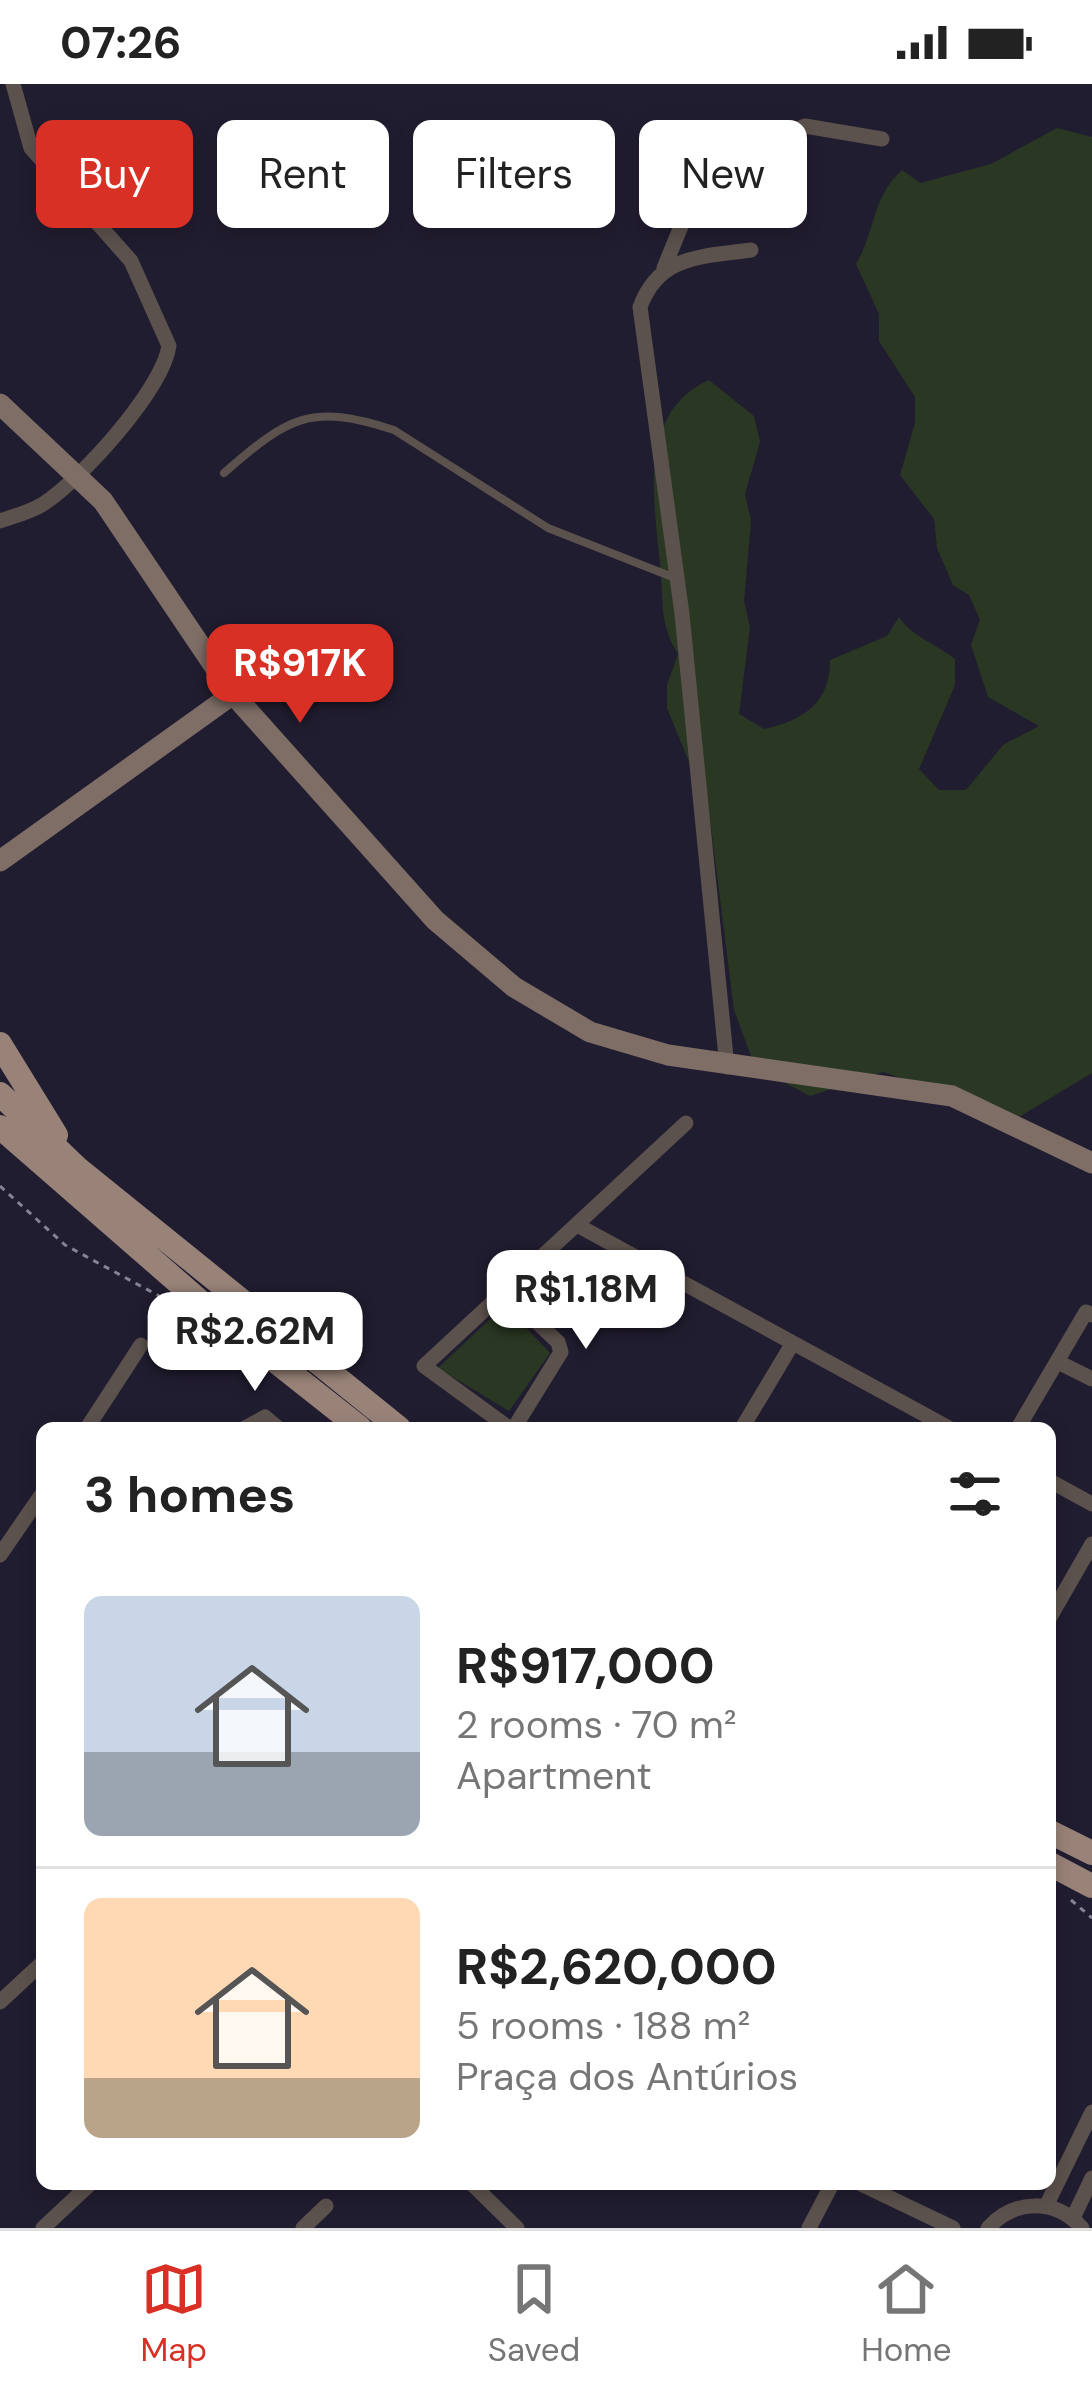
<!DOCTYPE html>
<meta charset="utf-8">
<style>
body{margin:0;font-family:"DM Sans",sans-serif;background:#f2f2f2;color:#222;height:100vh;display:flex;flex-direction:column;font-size:45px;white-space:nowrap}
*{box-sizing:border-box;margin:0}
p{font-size:39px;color:#767676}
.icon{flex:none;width:66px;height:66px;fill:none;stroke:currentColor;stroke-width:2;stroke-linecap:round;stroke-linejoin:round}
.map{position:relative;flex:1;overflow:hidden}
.panel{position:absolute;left:36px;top:1338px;width:1020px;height:768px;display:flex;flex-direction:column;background:#fff;border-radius:18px;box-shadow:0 6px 18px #0003}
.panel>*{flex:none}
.hud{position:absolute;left:36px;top:36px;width:1020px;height:108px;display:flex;gap:24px}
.price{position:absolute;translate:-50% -102px;padding:0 27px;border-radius:24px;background:#fff;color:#222;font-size:39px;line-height:78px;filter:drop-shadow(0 3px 6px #0008)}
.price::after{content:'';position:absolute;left:50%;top:72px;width:36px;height:27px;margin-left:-18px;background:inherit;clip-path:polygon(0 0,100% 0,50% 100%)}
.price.selected{background:#d93025;color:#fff}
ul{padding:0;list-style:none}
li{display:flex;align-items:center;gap:36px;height:300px;padding:0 48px}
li+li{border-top:3px solid #e0e0e0}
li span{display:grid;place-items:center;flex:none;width:336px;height:240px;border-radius:18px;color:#555}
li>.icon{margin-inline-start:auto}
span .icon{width:144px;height:144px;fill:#fffc;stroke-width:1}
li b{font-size:51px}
h2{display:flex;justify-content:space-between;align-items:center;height:144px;padding:0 48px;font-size:51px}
.tag{padding:0 42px;border-radius:18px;background:#fff;box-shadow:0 6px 18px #0003;font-size:42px;line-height:108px}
.tag.selected{background:#d93025;color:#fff}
.status{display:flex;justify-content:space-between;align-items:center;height:84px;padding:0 60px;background:#fff;direction:ltr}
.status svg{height:33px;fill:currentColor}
.dock{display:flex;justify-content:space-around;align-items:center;height:168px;border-top:3px solid #e0e0e0;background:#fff;font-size:33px;color:#767676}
.dock a{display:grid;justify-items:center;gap:6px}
.dock .selected{color:#d93025}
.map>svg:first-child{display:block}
</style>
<div class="status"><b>07:26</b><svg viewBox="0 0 49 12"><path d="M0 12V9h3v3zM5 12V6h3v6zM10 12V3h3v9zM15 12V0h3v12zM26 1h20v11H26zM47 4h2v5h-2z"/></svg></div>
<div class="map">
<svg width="1092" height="2144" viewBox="0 0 1092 2144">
<rect width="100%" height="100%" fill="#211d30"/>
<!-- green -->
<path fill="#2a3723" d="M1057,44L1092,53V989L1019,1033L883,988L810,1012L766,989L751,972L734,926L709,727L667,624V601L678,570C658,538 664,514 660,480C654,416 637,328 709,296L754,332L760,358L745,410L751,437L744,517L750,543L739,630L764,645C804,636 830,619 830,576L887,552L899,533C911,552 936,560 955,575V601L919,685L939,706H966L1003,661L1039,642L988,613L971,561L980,536L969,511L953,501L937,464L934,435L900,391L915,339V313L879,257V230L856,180C876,146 872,113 902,86L920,99L991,80Z
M505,1221L550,1269L509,1327L438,1284Z"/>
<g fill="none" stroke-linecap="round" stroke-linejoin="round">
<!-- path -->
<path stroke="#868393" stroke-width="3" stroke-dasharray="6 6" stroke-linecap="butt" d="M0,1102L65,1161L161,1213
M1071,1816L1092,1834"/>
<!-- service -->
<path stroke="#5c524d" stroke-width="8" d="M224,389C287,334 310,318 394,346L548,444L675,494"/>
<!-- minor -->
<path stroke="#5c524d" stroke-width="15" d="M664,184L693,113L720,78L805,42L882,55
M0,437C14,432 31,428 43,420C81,396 162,306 169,262L131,177L31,64L13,0
M727,983L682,530L640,223C659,171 701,173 751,166
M577,1141L949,1344
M506,1209L558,1258L561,1268L514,1344
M1058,1278L1092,1295
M87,1344L141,1261
M245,1344L265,1333L278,1344
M509,1344L424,1282L686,1039
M742,1344L791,1262
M1018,1344L1086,1228L1092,1231
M1050,1397L1092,1420
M0,1471L42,1410
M1050,1533L1092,1460
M0,1918L42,1879
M472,2100L517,2144
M861,2100L953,2144
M1046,2122L1092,2028
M1073,2134L1092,2094
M43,2144L90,2100
M303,2144L326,2122
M809,2144L832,2100
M988,2144C1015,2115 1055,2114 1082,2144"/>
<!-- secondary -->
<path stroke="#7e6e66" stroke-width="21" d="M0,320L103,417L233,610L435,836L514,903L590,948L668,971L952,1012L1092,1079
M0,777L233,610"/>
<!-- primary -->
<path stroke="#998379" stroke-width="24" d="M0,960L56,1051
M0,1010L76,1083L399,1344
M0,1043L203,1220L360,1344
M1050,1748L1092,1769
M1050,1780L1092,1802"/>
</g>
</svg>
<b class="price selected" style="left:300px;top:642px">R$917K</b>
<b class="price" style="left:586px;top:1268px">R$1.18M</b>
<b class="price" style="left:255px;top:1310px">R$2.62M</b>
<div class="hud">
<a class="tag selected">Buy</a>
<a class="tag">Rent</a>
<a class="tag">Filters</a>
<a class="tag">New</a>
</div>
<section class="panel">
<h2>3 homes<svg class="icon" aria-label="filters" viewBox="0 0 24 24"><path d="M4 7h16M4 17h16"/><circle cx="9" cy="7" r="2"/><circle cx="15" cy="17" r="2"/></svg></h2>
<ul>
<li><span style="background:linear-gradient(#c9d6e8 65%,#9aa5b1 0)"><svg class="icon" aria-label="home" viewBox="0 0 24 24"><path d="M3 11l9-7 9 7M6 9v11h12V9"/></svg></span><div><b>R$917,000</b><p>2 rooms · 70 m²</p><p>Apartment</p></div></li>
<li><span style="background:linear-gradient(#ffd9b3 75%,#b9a48a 0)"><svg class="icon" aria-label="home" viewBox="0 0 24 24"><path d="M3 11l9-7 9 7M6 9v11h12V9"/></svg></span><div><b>R$2,620,000</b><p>5 rooms · 188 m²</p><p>Praça dos Antúrios</p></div></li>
</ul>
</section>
</div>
<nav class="dock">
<a class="selected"><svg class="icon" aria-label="map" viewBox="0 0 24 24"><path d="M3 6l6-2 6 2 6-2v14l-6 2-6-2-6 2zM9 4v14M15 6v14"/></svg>Map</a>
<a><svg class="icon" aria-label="saved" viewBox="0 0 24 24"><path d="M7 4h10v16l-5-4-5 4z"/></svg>Saved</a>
<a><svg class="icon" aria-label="home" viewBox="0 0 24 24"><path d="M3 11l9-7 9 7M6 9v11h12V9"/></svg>Home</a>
</nav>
